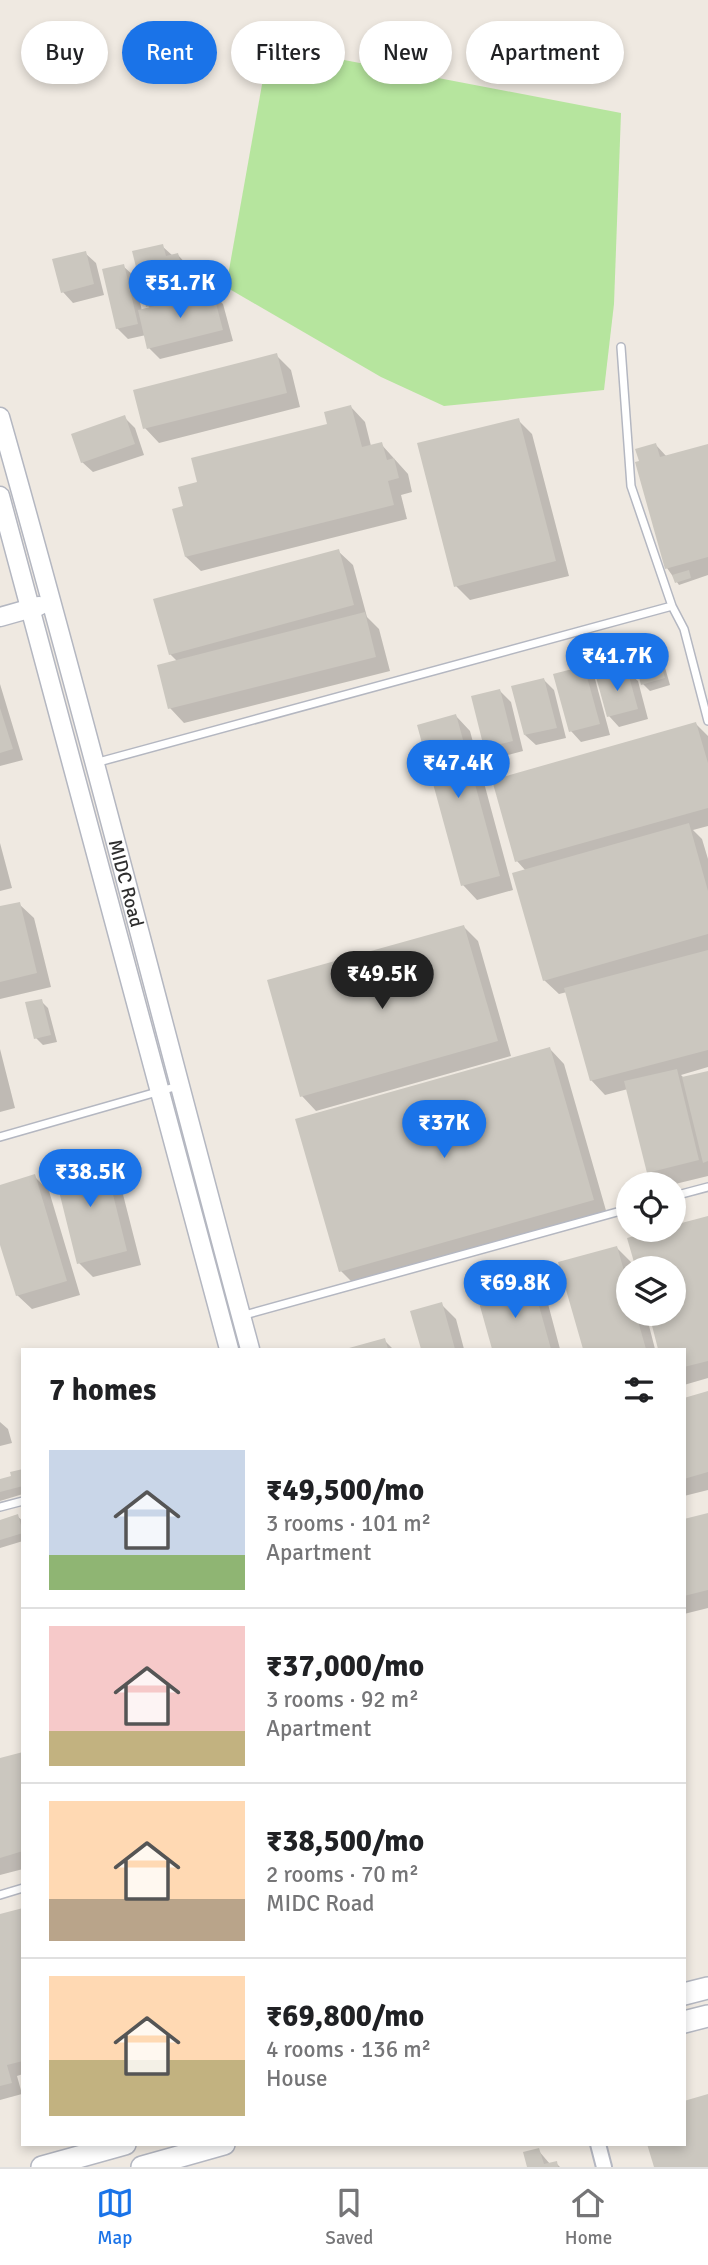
<!DOCTYPE html>
<meta charset="utf-8">
<style>
body{margin:0;font-family:Signika,sans-serif;background:#f2f2f2;color:#202124;height:100vh;display:flex;flex-direction:column;font-size:26px;white-space:nowrap}
*{box-sizing:border-box;margin:0}
p{font-size:23px;color:#757577}
.icon{flex:none;width:38px;height:38px;fill:none;stroke:currentColor;stroke-width:2;stroke-linecap:round;stroke-linejoin:round}
.map{position:relative;flex:1;overflow:hidden}
.panel{position:absolute;left:21px;top:1348px;width:665px;height:798px;display:flex;flex-direction:column;background:#fff;border-radius:0px;box-shadow:0 4px 10px #0003}
.panel>*{flex:none}
.banner{position:absolute;left:21px;top:21px;width:667px;height:63px;display:flex;gap:14px}
.fabs{position:absolute;left:616px;top:1172px;display:grid;gap:14px}
.fabs a{display:grid;place-items:center;width:70px;height:70px;border-radius:50%;background:#fff;box-shadow:0 4px 10px #0003;font-size:35px}
.price{position:absolute;translate:-50% -60px;padding:0 16px;border-radius:24px;background:#1a73e8;color:#fff;font-size:23px;line-height:46px;filter:drop-shadow(0 2px 4px #0008)}
.price::after{content:'';position:absolute;left:50%;top:42px;width:21px;height:16px;margin-left:-10px;background:inherit;clip-path:polygon(0 0,100% 0,50% 100%)}
.price.on{background:#222;color:#fff}
ul{padding:0;list-style:none}
li{display:flex;align-items:center;gap:21px;height:175px;padding:0 28px}
li+li{border-top:2px solid #e0e0e0}
li span{display:grid;place-items:center;flex:none;width:196px;height:140px;border-radius:0px;color:#555}
li>.icon{margin-inline-start:auto}
span .icon{width:84px;height:84px;fill:#fffc;stroke-width:1}
li b{font-size:30px}
h2{display:flex;justify-content:space-between;align-items:center;height:84px;padding:0 28px;font-size:30px}
.tag{padding:0 24px;border-radius:32px;background:#fff;box-shadow:0 4px 10px #0003;font-size:24px;line-height:63px}
.tag.on{background:#1a73e8;color:#fff}
.tabs{display:flex;justify-content:space-around;align-items:center;height:98px;border-top:2px solid #e0e0e0;background:#fff;font-size:19px;color:#757577}
.tabs a{display:grid;justify-items:center;gap:4px}
.tabs .on{color:#1a73e8}
.map>svg:first-child{display:block}
</style>
<div class="map">
<svg width="708" height="2167" viewBox="0 0 708 2167">
<rect width="100%" height="100%" fill="#efe9e1"/>
<!-- green -->
<path fill="#b6e59e" d="M271,46L621,113L614,304L604,390L444,406L381,377L226,287L266,62Z"/>
<!-- shadow -->
<path fill="#0003" d="M162,246L173,256L178,255L188,266L193,283L195,282L206,295L212,293L223,304L233,341L160,359L149,348L146,335L128,339L117,328L123,266L134,276L142,311L151,309L148,306Z
M85,253L96,263L104,295L73,303L63,292Z
M276,355L291,370L300,407L159,443L145,428Z
M351,407L365,422L371,446L381,444L408,474L412,492L401,495L407,519L201,571L186,557L185,508L199,483L329,425Z
M124,417L135,428L144,455L93,472L82,462Z
M518,420L532,434L569,576L470,600L456,586Z
M656,445L667,457L708,446V575L679,585L667,568Z
M338,551L353,565L367,617L379,629L390,671L184,723L170,708L177,661L170,654Z
M653,643L660,650L670,685L650,691L643,684Z
M584,668L595,679L610,735L581,742L571,731Z
M627,671L638,681L648,719L619,727L609,716Z
M544,680L554,690L566,738L536,745L525,735Z
M0,684L23,760L0,766Z
M500,691L511,702L523,751L496,758L486,747Z
M456,716L470,731L513,890L477,900L463,885Z
M696,724L708,736V826L693,830L702,839L708,859V1067L681,1075L684,1078L708,1072V1176L671,1185H661L648,1172L628,1089L605,1095L591,1080L567,992L559,994L544,980L526,871L517,861Z
M0,843L12,888L0,891Z
M19,904L34,918L51,987L0,999V908Z
M464,927L478,941L511,1056L316,1111L302,1096Z
M41,1001L48,1008L57,1042L43,1045L36,1038Z
M0,1049L15,1108L0,1112Z
M550,1049L564,1064L607,1214L355,1285L341,1271Z
M102,1156L117,1171L141,1265L93,1277L79,1263Z
M34,1176L49,1191L80,1295L32,1309L17,1295L0,1239V1186Z
M708,1218V1378L684,1385V1349H660L650,1314H674V1227Z
M617,1248L631,1262L633,1269H628V1314H646L655,1349H584L560,1263Z
M532,1286L547,1300L560,1349H494L480,1300Z
M441,1304L456,1319L464,1349H423L413,1312Z
M384,1340L393,1349H353Z
M708,1393V1490L684,1496V1399Z
M0,1422L8,1429L12,1443L0,1446Z
M23,1470V1494L0,1501V1481L13,1477Z
M708,1514V1608L684,1614V1521Z
M17,1516L23,1521V1541L0,1548V1521Z
M23,1754V1869L0,1875V1760Z
M23,1910V2074L17,2076L22,2094L0,2100V1916Z
M538,2150L550,2164L556,2163L560,2167H529Z"/>
<!-- building -->
<path fill="#cbc7bf" d="M163,244L166,256L178,253L186,283L196,280L199,294L146,307L132,251Z
M86,251L94,284L61,293L52,259Z
M124,264L138,324L116,329L102,269Z
M213,292L223,330L147,349L138,310Z
M277,353L287,393L143,429L133,390Z
M351,405L362,447L382,442L387,460L394,458L399,478L388,481L394,505L185,557L172,509L183,506L178,487L197,482L191,458L327,424L324,412Z
M125,415L135,444L81,463L71,434Z
M519,418L556,561L454,587L417,443Z
M656,443L660,457L708,444V557L665,569L635,462L639,461L635,449Z
M339,549L354,605L169,655L153,599Z
M689,570L691,578L675,583L672,575Z
M365,612L376,657L168,709L157,665Z
M654,641L665,678L641,685L631,647Z
M584,666L600,724L569,732L553,674Z
M627,669L638,709L607,717L596,677Z
M544,678L557,728L524,735L511,686Z
M500,689L513,741L484,748L471,696Z
M0,708L13,749L0,753Z
M456,714L500,876L461,886L417,725Z
M696,722L708,763V808L515,862L492,780Z
M689,823L708,891V934L543,981L512,873Z
M20,902L37,973L0,982V906Z
M464,925L498,1041L300,1097L267,980Z
M708,950V1050L590,1081L564,988Z
M42,999L51,1035L34,1039L25,1002Z
M550,1047L594,1200L339,1272L295,1119Z
M677,1069L699,1160L647,1173L624,1081Z
M708,1071V1161L703,1163L682,1077Z
M103,1154L127,1251L77,1264L53,1167Z
M35,1174L67,1281L16,1296L0,1245V1185Z
M708,1216V1361L684,1367V1349H658L649,1314H674V1269H636L627,1238L655,1230H674V1225Z
M617,1246L628,1285V1314H636L646,1349H583L558,1262Z
M533,1284L551,1349H492L478,1299Z
M442,1302L455,1349H421L410,1311Z
M385,1338L388,1349H349V1348Z
M708,1391V1472L684,1479V1398Z
M23,1469V1486L0,1492V1479L11,1476L10,1472Z
M708,1513V1590L684,1596V1519Z
M18,1514L23,1533L0,1540V1520Z
M23,1752V1851L0,1858V1758Z
M23,1908V2061L7,2065L12,2083L0,2086V1914Z
M708,2094V2167H654L647,2144H684V2101Z
M539,2148L544,2164L557,2161L558,2167H527L523,2152Z"/>
<g fill="none" stroke-linecap="round" stroke-linejoin="round">
<!-- service casing -->
<g stroke="#b4b7c1" stroke-width="10">
<path id="service" d="M621,347L631,486L672,606
M95,763L672,606L684,629L708,721
M0,1137L178,1086
M674,1196L708,1187
M241,1316L628,1209
M0,1507L23,1501
M0,1895L23,1888"/>
</g>
<!-- minor casing -->
<g stroke="#b4b7c1" stroke-width="18">
<path id="minor" d="M598,2144L604,2167"/>
</g>
<!-- tertiary casing -->
<g stroke="#b4b7c1" stroke-width="21">
<g id="tertiary">
<path id="s1" d="M0,417C88,726 166,1039 250,1349"/>
<path d="M0,496L229,1349"/>
<path d="M0,617L39,606"/>
</g>
</g>
<!-- secondary casing -->
<g stroke="#b4b7c1" stroke-width="24">
<path id="secondary" d="M684,1994L708,1988
M684,2022L708,2016
M42,2167L125,2144
M142,2167L224,2144"/>
</g>
<!-- service -->
<use href="#service" stroke="#fff" stroke-width="7"/>
<!-- minor -->
<use href="#minor" stroke="#fff" stroke-width="14"/>
<!-- tertiary -->
<use href="#tertiary" stroke="#fff" stroke-width="18"/>
<!-- secondary -->
<use href="#secondary" stroke="#fff" stroke-width="21"/>
</g>
<g text-anchor="middle" stroke-width="6" stroke-linejoin="round" paint-order="stroke">
<!-- street labels -->
<g font-size="19" fill="#2e2e2e" stroke="#fff">
<text dy="7" stroke="none"><textPath href="#s1" startOffset="483">MIDC Road</textPath></text>
</g>
</g>
</svg>
<div class="fabs">
<a><svg class="icon" aria-label="locate" viewBox="0 0 24 24"><circle cx="12" cy="12" r="6"/><path d="M12 2v4M12 18v4M2 12h4M18 12h4"/></svg></a>
<a><svg class="icon" aria-label="layers" viewBox="0 0 24 24"><path d="M12 4l9 5-9 5-9-5zM3 14l9 5 9-5"/></svg></a>
</div>
<b class="price" style="left:180px;top:320px">₹51.7K</b>
<b class="price" style="left:617px;top:693px">₹41.7K</b>
<b class="price" style="left:458px;top:800px">₹47.4K</b>
<b class="price on" style="left:382px;top:1011px">₹49.5K</b>
<b class="price" style="left:444px;top:1160px">₹37K</b>
<b class="price" style="left:90px;top:1209px">₹38.5K</b>
<b class="price" style="left:515px;top:1320px">₹69.8K</b>
<div class="banner">
<a class="tag">Buy</a>
<a class="tag on">Rent</a>
<a class="tag">Filters</a>
<a class="tag">New</a>
<a class="tag">Apartment</a>
</div>
<section class="panel">
<h2>7 homes<svg class="icon" aria-label="filters" viewBox="0 0 24 24"><path d="M4 7h16M4 17h16"/><circle cx="9" cy="7" r="2"/><circle cx="15" cy="17" r="2"/></svg></h2>
<ul>
<li><span style="background:linear-gradient(#c9d6e8 75%,#8fb573 0)"><svg class="icon" aria-label="home" viewBox="0 0 24 24"><path d="M3 11l9-7 9 7M6 9v11h12V9"/></svg></span><div><b>₹49,500/mo</b><p>3 rooms · 101 m²</p><p>Apartment</p></div></li>
<li><span style="background:linear-gradient(#f6c9c9 75%,#c2b280 0)"><svg class="icon" aria-label="home" viewBox="0 0 24 24"><path d="M3 11l9-7 9 7M6 9v11h12V9"/></svg></span><div><b>₹37,000/mo</b><p>3 rooms · 92 m²</p><p>Apartment</p></div></li>
<li><span style="background:linear-gradient(#ffd9b3 70%,#b9a48a 0)"><svg class="icon" aria-label="home" viewBox="0 0 24 24"><path d="M3 11l9-7 9 7M6 9v11h12V9"/></svg></span><div><b>₹38,500/mo</b><p>2 rooms · 70 m²</p><p>MIDC Road</p></div></li>
<li><span style="background:linear-gradient(#ffd9b3 60%,#c2b280 0)"><svg class="icon" aria-label="home" viewBox="0 0 24 24"><path d="M3 11l9-7 9 7M6 9v11h12V9"/></svg></span><div><b>₹69,800/mo</b><p>4 rooms · 136 m²</p><p>House</p></div></li>
</ul>
</section>
</div>
<nav class="tabs">
<a class="on"><svg class="icon" aria-label="map" viewBox="0 0 24 24"><path d="M3 6l6-2 6 2 6-2v14l-6 2-6-2-6 2zM9 4v14M15 6v14"/></svg>Map</a>
<a><svg class="icon" aria-label="saved" viewBox="0 0 24 24"><path d="M7 4h10v16l-5-4-5 4z"/></svg>Saved</a>
<a><svg class="icon" aria-label="home" viewBox="0 0 24 24"><path d="M3 11l9-7 9 7M6 9v11h12V9"/></svg>Home</a>
</nav>
